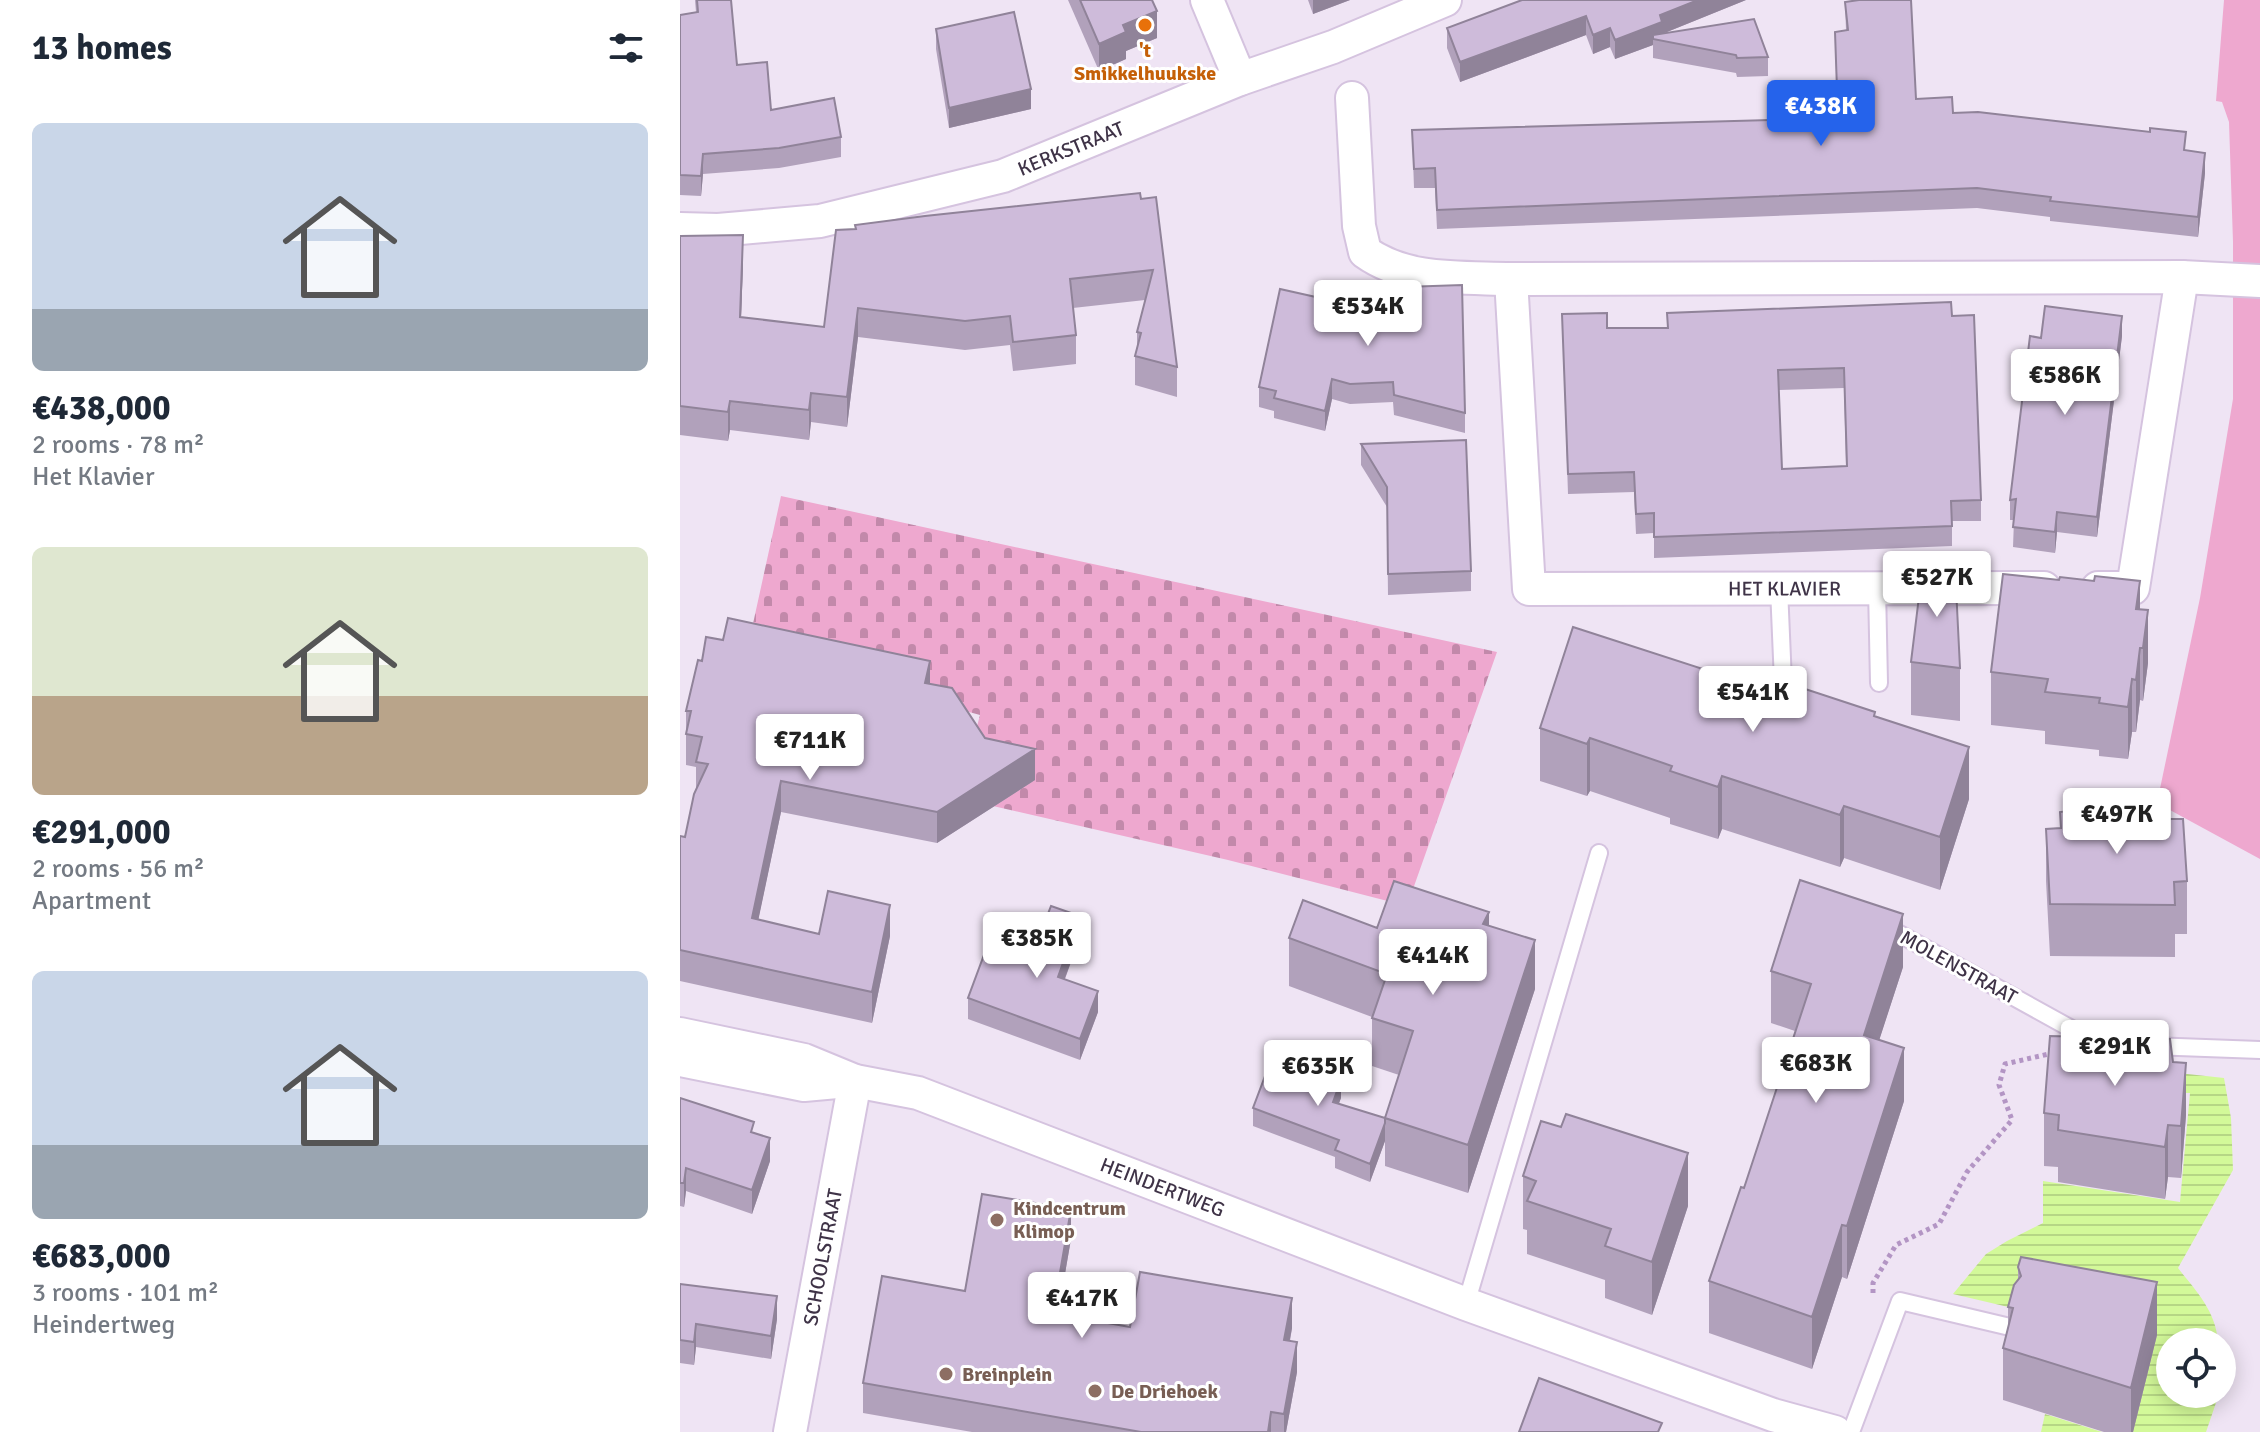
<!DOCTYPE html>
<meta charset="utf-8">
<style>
body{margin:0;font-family:Signika,sans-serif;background:#f6f6f7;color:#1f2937;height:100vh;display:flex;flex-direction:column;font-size:30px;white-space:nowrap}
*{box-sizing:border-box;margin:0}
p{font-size:26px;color:#747a83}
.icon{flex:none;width:44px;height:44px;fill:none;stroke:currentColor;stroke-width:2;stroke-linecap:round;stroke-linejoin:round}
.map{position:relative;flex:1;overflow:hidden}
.side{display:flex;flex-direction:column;background:#fff;width:680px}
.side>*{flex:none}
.tools{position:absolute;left:1476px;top:1328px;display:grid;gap:16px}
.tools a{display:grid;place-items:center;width:80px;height:80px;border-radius:50%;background:#fff;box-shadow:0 4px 20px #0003;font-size:40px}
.price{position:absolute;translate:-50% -68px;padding:0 18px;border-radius:8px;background:#fff;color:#222;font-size:26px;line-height:52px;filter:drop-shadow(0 2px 4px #0008)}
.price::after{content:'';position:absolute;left:50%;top:48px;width:24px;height:18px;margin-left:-12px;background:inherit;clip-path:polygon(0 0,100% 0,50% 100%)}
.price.active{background:#2563eb;color:#fff}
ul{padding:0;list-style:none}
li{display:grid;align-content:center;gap:16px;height:424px;padding:0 32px}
li span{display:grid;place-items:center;height:248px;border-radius:12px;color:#555}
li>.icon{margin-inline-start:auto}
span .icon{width:144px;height:144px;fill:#fffc;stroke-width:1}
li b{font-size:34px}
h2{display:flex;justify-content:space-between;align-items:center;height:96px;padding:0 32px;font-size:34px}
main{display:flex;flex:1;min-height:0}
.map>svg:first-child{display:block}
</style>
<main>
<section class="side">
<h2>13 homes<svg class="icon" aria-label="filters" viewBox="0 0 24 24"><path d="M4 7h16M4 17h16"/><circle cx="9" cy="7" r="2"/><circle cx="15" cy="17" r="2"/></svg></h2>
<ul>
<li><span style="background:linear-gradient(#c9d6e8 75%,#9aa5b1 0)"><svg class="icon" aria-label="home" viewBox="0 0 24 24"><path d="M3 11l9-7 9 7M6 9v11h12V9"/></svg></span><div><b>€438,000</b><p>2 rooms · 78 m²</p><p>Het Klavier</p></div></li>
<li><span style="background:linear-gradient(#dfe7d0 60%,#b9a48a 0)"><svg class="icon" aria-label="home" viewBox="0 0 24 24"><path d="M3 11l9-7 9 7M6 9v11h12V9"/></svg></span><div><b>€291,000</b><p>2 rooms · 56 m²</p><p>Apartment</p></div></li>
<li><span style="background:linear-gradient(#c9d6e8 70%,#9aa5b1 0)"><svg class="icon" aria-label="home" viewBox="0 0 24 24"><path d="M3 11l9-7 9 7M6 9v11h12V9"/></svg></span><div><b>€683,000</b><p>3 rooms · 101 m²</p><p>Heindertweg</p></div></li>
</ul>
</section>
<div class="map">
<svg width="1580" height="1432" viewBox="0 0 1580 1432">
<defs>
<pattern id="cemetery-stones" width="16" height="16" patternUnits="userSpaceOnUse" patternTransform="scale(2)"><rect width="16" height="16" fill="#eea8cf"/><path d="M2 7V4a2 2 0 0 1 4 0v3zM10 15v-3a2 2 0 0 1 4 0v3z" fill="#c289aa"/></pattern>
<pattern id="water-rules" width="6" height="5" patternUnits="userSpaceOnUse" patternTransform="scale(2)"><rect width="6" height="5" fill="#d3f999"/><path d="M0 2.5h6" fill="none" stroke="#b6d685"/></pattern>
</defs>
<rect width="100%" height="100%" fill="#efe4f4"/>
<!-- green -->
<path fill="#eea8cf" d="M1544,0H1580V859L1477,803L1520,598L1553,399V242L1549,122L1542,102L1536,101Z"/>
<!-- cemetery -->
<path fill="url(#cemetery-stones)" d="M101,496L817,652L727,906L548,860L278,798L300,715L67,651Z"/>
<!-- water -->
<path fill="url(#water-rules)" d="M1444,1067L1544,1078L1551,1118L1553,1170L1498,1268C1516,1291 1536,1311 1538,1342H1490V1394H1539L1526,1432H1453L1341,1310L1273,1294L1306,1254L1327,1241L1363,1223V1181L1500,1202L1510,1093L1451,1092Z
M1365,1414L1422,1432H1361Z"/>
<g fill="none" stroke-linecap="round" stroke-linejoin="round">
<!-- lane casing -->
<g stroke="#d5c3df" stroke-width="20">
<path id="lane" d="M1099,588L1103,682
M1197,588L1199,683
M1205,926L1417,1043L1424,1044
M1471,1046L1580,1050
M786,1304L919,853
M1171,1432L1220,1301L1330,1327"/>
</g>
<!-- street casing -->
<g stroke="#d5c3df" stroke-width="36">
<g id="street">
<path d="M527,0L560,79"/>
<path d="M672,98L679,226L685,252C727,282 781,277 831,279L1502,277L1580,281"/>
<path id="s1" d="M0,229L38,230L140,221L323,176L560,79L653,47L765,0"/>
<path id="s2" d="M831,279L849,589L1364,588"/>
<path d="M1418,588H1453L1502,277"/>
<path id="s3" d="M0,1034L124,1060L175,1081L238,1093L786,1304L1093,1415L1155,1432"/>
<path d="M0,1060L124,1085L168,1081"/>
<path id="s4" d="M110,1432L175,1081"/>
</g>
</g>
<!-- path -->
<path stroke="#b395c4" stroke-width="5" stroke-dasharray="4 4" stroke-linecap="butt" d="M1193,1293V1283L1216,1245L1259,1224L1287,1172L1332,1120L1319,1085L1325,1064L1373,1053"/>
<!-- lane -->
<use href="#lane" stroke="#fff" stroke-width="16"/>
<!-- street -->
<use href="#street" stroke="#fff" stroke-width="32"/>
</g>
<!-- wall -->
<path fill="#b1a1bb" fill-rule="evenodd" d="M15,0H51L57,65L91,110L161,137V157L99,168L23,174L21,196L0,195V15L16,12Z
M388,0H472L477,38L446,51V59L419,71Z
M628,0H670L633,14Z
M1066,0L982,34L1088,57V76L1057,77L1056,73L973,58V45L935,59L930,47L913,54L906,35L780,82L767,48V28Z
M1165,2L1236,99L1273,113L1506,150L1525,173L1518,237L1370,221V217L1297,208L757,229L755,188H734L732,130L1157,118L1155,32L1166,30Z
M256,29L351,109L269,128L256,49Z
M460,193L497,367V397L455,385V356L457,347V332L465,300L393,308L396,335V364L333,371L330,345L285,350L178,337L167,427L131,422L129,440L50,430L48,441L0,435V236L63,264L61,317L144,327L175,229Z
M724,287L785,413V433L714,415L713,402L670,404L652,399L645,431L594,418V411L579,407V387L725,316Z
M882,314L927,328H987L1272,316L1301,500V521H1272V546L974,558V533L956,534L954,492L888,494ZM1164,388L1166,466L1102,469L1099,390Z
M1442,336L1417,537L1377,532L1375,553L1333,547L1334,520H1330V500L1361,338Z
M681,444L791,571V591L708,595L707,507L681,465Z
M1460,610L1468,663L1463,701L1460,700L1456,732H1452L1448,759L1419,756V750L1365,744V731L1311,725V672Z
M1231,662L1280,668V721L1231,715Z
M250,684L305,738L355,780L257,843L101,812L78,920L139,934L210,936L192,1023L0,981V836L5,837L16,789V767L6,765V711Z
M1100,694L1195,716L1289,799L1260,890L1164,858L1160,867L1042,829L1038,839L990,824V818L910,791L907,796L860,781V728Z
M1380,812L1489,819L1507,881V934H1495V957L1370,956L1366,881V829L1380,828Z
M809,925L855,989L788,1193L705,1166V1141L690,1182L655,1168V1157L573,1126V1108L661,1098L658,1104L705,1118L719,1075L692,1066V1017L609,986V938L697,928Z
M400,937L385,979L418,1012L400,1060L288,1019V998L350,960Z
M1223,967L1199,1040L1224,1101L1167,1279L1162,1277L1132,1369L1029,1333V1281L1064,1188L1115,1031L1091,1023V971Z
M1493,1062L1506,1115L1501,1178L1488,1177L1485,1199L1378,1182V1167L1364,1166V1113Z
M0,1098L74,1133L90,1161L72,1214L6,1191L4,1207L0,1206Z
M843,1176L1008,1206L972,1315L925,1298V1280L847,1254V1230L843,1229Z
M391,1239L378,1314L450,1327L612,1328L610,1341L617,1372L606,1432H292L183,1413V1383L285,1291Z
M1338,1267L1477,1335L1453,1432H1424L1323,1400V1348L1328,1328V1307L1338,1280Z
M0,1284L97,1319L91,1359L16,1347L14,1365L0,1363Z"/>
<!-- shaded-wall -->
<path fill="#908399" d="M633,0H670L633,14Z
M1018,0H1066L982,34L973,39V45L935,59V40L980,15Z
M477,11V38L446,51V59L419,71V44L443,25Z
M906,16V35L780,82V62Z
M930,28V47L913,54V35Z
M351,89V109L269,128V108Z
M1525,153V173L1518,237V217Z
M23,154V174L21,196V176Z
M63,235V264L60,347V317Z
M178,308V337L167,427V397Z
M1442,316V336L1417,537V517Z
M652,379V399L645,431V411Z
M131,393V422L129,440V410Z
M50,401V430L48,441V412Z
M1377,512V532L1375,553V532Z
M1460,581V633L1456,609Z
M1468,610V663L1463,701V648Z
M1460,648V700L1456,732V680Z
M250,661V692L245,683Z
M1452,679V732L1448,759V707Z
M910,738V791L907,796V744Z
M1289,747V799L1260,890V837Z
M355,749V780L257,843V812Z
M1042,776V829L1038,839V787Z
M101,781V812L72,950V918Z
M1164,806V858L1160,867V815Z
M210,905V936L192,1023V992Z
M809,912V960L803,924Z
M1223,914V967L1184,1087V1035Z
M400,916V937L378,997V977Z
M855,940V989L788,1193V1145Z
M418,991V1012L400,1060V1039Z
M1224,1048V1101L1167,1279V1226Z
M1506,1063V1115L1501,1178V1126Z
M661,1080V1098L653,1120V1102Z
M705,1123V1141L690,1182V1164Z
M1488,1125V1177L1485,1199V1147Z
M90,1138V1161L72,1214V1190Z
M1008,1153V1206L972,1315V1262Z
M6,1168V1191L4,1207V1183Z
M391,1209V1239L373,1343V1313Z
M1162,1225V1277L1132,1369V1317Z
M1477,1282V1335L1453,1432H1451V1388Z
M97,1296V1319L91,1359V1336Z
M612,1298V1328L604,1370V1340Z
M16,1324V1347L14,1365V1342Z
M617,1342V1372L606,1432H604V1414Z
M591,1412V1432H588Z"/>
<!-- building -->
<path fill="#cebbda" stroke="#908399" stroke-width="2" fill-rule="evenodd" d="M17,0H51L57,65L87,62L91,110L154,98L161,137L99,148L23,154L21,176L0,175V15L18,12Z
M400,0H472L477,11L443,25L446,32L419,44Z
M842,0H1018L980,15L982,22L935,40L930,28L913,35L906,16L780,62L767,28Z
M1179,0H1231L1236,99L1272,97L1273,113L1298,112L1470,132V128L1506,132L1504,150L1525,153L1518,217L1370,201L1371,197L1297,188L757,210L755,168L734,169L732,130L1158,118L1155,32L1168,30L1165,2Z
M334,12L351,89L269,108L256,29Z
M1074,19L1088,57L1057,58L1056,55L973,39V35Z
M460,193L461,199L476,197L497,367L455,356L461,333L457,332L473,270L390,279L396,335L333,342L330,316L285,321L178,308L167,397L131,393L129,410L50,401L48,412L0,406V236L63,235L60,317L144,327L156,230L176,229L175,225L245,216Z
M782,285L785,413L714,395L713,382L670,384L652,379L645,411L594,398L596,391L579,387L600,289L725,317L724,287Z
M1271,302L1272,316L1294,315L1301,500L1271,501L1272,526L974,537V513L956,514L954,472L888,474L882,314L927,313V328H988L987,313ZM1164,368L1167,466L1102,469L1098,370Z
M1365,306L1442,316L1417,517L1377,512L1375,532L1333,527L1336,499L1330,500L1350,336L1361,338Z
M786,440L791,571L708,574L707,487L681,444Z
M1243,564L1275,567L1280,668L1231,662Z
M1323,574L1379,580L1380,577L1414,581L1415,576L1460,581L1456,609L1468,610L1463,648H1460L1456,680L1452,679L1448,707L1419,703L1420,698L1365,692L1368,679L1311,672Z
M48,618L250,661L245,683L272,688L305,738L355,749L257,812L101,781L72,918L139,934L148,891L210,905L192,992L0,950V836L5,837L14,794L28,764L16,762L22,737L6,734L11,711H6L18,660L22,661L26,637L43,640Z
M893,627L1100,694L1104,682L1195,712L1194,716L1289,747L1260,837L1164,806L1160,815L1042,776L1038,787L990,771L992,766L910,738L907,744L860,728Z
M1488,798L1489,819H1503L1507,881L1494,882L1495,905L1370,904L1366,829L1381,828L1380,812Z
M1120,880L1223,914L1184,1035L1224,1048L1167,1226L1162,1225L1132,1317L1029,1281L1061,1187L1064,1188L1131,984L1091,971Z
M714,881L809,912L803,924L855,940L788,1145L705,1118L733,1031L692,1018L707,974L609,938L623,900L697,928Z
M371,906L400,916L378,977L418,991L400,1039L288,998L308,944L350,960Z
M1370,1036L1490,1039L1493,1062L1506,1063L1501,1126L1488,1125L1485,1147L1378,1130L1379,1115L1364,1113Z
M593,1055L661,1080L653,1102L705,1118V1123L690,1164L655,1150L659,1140L573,1108Z
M0,1098L74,1122L71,1132L90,1138L72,1190L6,1168L4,1183H0Z
M886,1114L1008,1153L972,1262L925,1246L931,1229L847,1201L856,1181L843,1176L861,1121L881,1127Z
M302,1194L391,1209L373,1313L450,1327L460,1272L612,1298L604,1340L617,1342L604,1414L591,1412L588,1432H461L183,1383L202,1276L285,1291Z
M1341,1257L1477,1282L1451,1388L1323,1348L1333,1308L1328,1307L1334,1285L1341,1276L1338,1267Z
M0,1284L97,1296L91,1336L16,1324L14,1342L0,1340Z
M859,1378L982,1423L978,1432H839Z"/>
<!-- markers -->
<circle fill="#e8710a" stroke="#fff" stroke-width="3" cx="465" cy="25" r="8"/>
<g fill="#8d6e63" stroke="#fff" stroke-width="3">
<circle cx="317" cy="1220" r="8"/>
<circle cx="266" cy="1374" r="8"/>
<circle cx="415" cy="1391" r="8"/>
</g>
<g text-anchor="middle" stroke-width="6" stroke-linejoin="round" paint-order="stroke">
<!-- food labels -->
<g font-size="20" font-weight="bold" fill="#c56008" stroke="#fff">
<text x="465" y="57">'t<tspan x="465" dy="23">Smikkelhuukske</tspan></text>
</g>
<!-- street labels -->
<g font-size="20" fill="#3f3347" stroke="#fff">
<text dy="7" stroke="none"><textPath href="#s1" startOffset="402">KERKSTRAAT</textPath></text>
<text dy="7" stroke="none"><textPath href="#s2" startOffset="566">HET KLAVIER</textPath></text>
<text transform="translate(1279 967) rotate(29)" y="7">MOLENSTRAAT</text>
<text dy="7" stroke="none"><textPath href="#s3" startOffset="508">HEINDERTWEG</textPath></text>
<text dy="7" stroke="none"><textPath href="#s4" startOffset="178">SCHOOLSTRAAT</textPath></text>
</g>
<!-- education labels -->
<g font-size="20" font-weight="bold" fill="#785e54" stroke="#fff" text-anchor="start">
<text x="333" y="1215">Kindcentrum<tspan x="333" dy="23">Klimop</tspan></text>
<text x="282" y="1381">Breinplein</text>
<text x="431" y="1398">De Driehoek</text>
</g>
</g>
</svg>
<div class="tools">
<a><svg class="icon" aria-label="locate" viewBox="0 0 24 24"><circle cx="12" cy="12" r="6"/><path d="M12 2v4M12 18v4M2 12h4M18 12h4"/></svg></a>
</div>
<b class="price active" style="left:1141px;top:148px">€438K</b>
<b class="price" style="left:688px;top:348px">€534K</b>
<b class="price" style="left:1385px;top:417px">€586K</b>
<b class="price" style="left:1257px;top:619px">€527K</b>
<b class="price" style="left:1073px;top:734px">€541K</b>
<b class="price" style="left:130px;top:782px">€711K</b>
<b class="price" style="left:1437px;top:856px">€497K</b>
<b class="price" style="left:357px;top:980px">€385K</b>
<b class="price" style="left:753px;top:997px">€414K</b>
<b class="price" style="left:1435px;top:1088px">€291K</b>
<b class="price" style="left:1136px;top:1105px">€683K</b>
<b class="price" style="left:638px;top:1108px">€635K</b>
<b class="price" style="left:402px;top:1340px">€417K</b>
</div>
</main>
